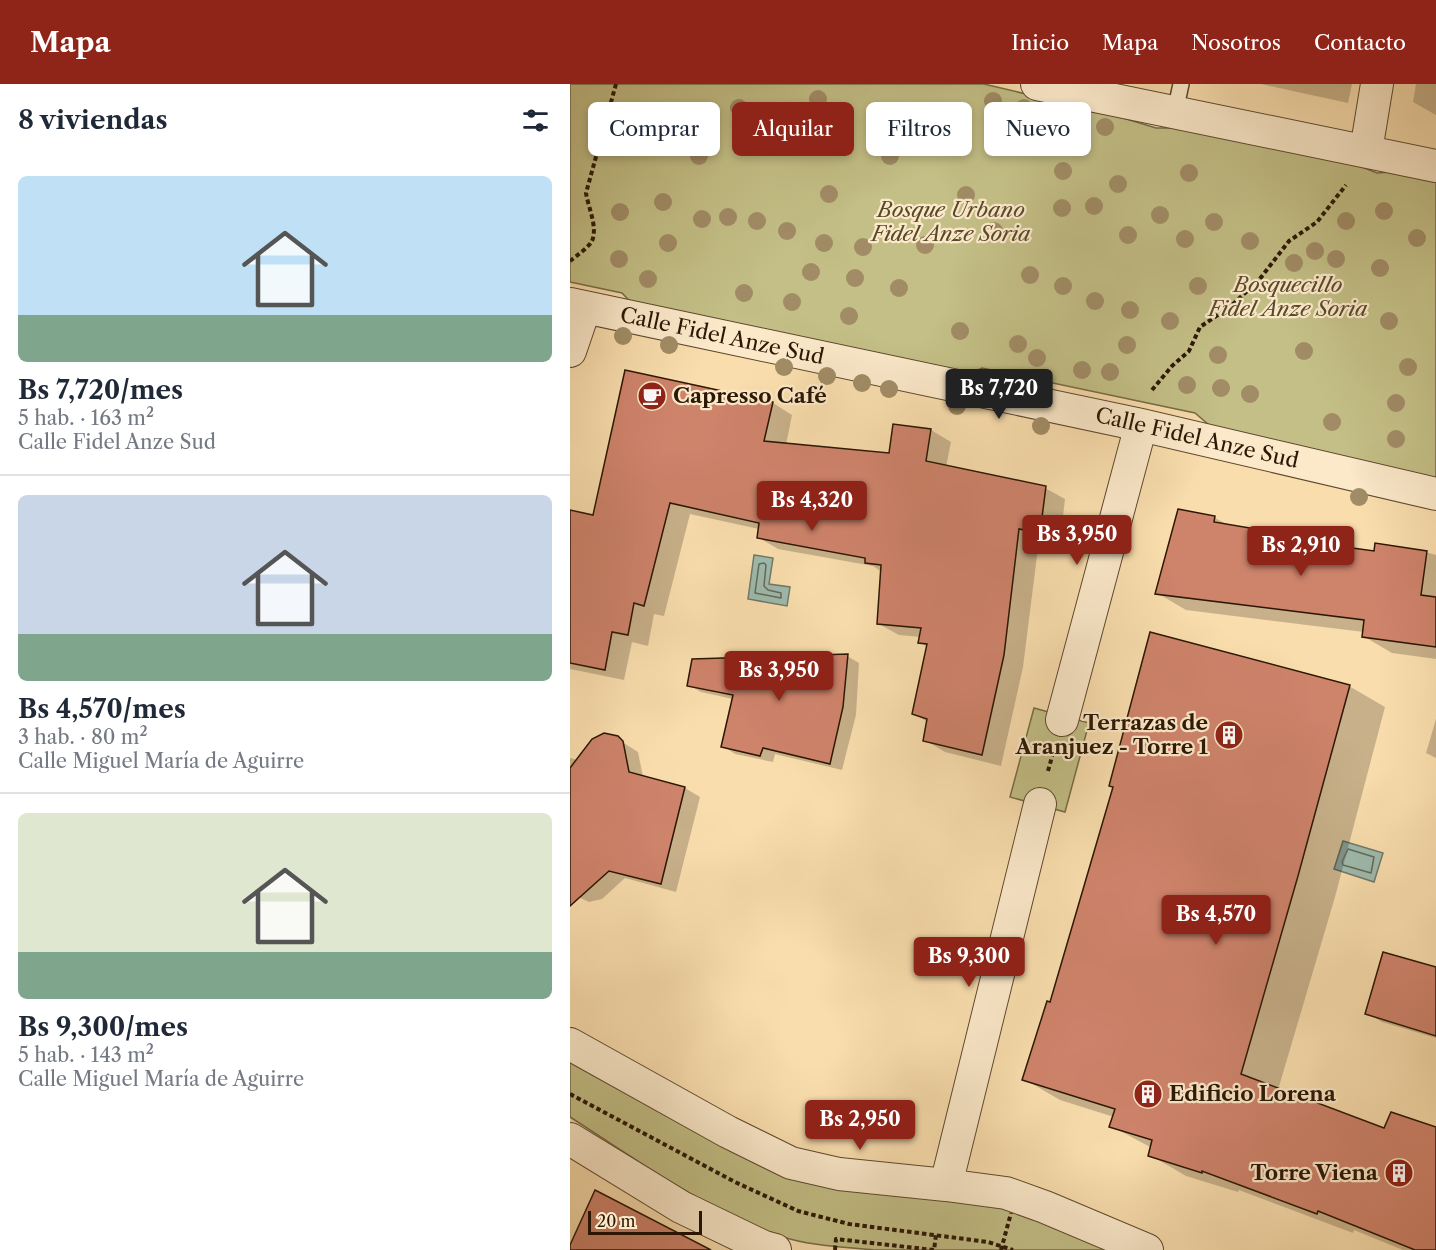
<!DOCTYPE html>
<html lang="es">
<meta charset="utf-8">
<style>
body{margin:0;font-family:"Libre Caslon Text",serif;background:#f2f2f3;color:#1f2937;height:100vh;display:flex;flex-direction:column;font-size:22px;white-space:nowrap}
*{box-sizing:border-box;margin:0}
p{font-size:20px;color:#747a83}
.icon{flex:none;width:33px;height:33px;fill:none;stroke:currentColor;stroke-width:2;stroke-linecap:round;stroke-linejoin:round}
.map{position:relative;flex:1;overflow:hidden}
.sheet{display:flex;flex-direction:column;background:#fff;width:570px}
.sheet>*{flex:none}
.guide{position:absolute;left:18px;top:18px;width:570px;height:54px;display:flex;gap:12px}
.scale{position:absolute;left:18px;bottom:15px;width:114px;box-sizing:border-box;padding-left:6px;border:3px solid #2b1704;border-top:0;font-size:16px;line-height:21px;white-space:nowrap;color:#2b1704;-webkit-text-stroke:4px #fbe9ca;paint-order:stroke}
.price{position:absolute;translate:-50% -51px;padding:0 14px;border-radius:6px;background:#8f2418;color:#fff;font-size:20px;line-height:39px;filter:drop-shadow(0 2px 3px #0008)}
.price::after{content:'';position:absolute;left:50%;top:36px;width:18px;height:14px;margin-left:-9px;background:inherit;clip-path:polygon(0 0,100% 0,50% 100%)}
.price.active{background:#222;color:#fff}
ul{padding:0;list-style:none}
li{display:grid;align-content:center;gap:12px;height:318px;padding:0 18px}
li+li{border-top:2px solid #e0e1e3}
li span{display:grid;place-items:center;height:186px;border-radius:9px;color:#555}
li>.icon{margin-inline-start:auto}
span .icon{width:108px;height:108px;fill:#fffc;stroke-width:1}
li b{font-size:26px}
h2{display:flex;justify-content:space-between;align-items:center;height:72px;padding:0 18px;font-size:26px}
.chip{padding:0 21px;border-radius:9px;background:#fff;box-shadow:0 3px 9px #0003;font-size:21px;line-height:54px}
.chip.active{background:#8f2418;color:#fff}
header{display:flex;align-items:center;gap:36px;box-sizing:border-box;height:84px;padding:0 30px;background:#8f2418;color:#fff}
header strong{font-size:28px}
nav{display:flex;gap:33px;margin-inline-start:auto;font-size:21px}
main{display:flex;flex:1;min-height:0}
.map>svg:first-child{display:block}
</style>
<header>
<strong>Mapa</strong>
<nav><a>Inicio</a><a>Mapa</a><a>Nosotros</a><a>Contacto</a></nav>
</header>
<main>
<section class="sheet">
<h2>8 viviendas<svg class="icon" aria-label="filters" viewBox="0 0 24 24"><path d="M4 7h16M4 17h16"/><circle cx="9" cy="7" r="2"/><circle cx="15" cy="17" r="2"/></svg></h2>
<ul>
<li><span style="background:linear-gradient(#bfe0f5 75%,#7fa58c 0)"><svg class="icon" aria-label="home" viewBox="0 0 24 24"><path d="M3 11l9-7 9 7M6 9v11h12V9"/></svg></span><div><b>Bs 7,720/mes</b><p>5 hab. · 163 m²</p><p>Calle Fidel Anze Sud</p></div></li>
<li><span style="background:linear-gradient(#c9d6e8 75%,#7fa58c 0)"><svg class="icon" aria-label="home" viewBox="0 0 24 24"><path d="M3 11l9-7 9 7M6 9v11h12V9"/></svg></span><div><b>Bs 4,570/mes</b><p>3 hab. · 80 m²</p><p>Calle Miguel María de Aguirre</p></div></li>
<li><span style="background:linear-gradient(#dfe7d0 75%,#7fa58c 0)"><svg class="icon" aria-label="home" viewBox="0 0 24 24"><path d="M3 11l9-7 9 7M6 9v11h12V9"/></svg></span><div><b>Bs 9,300/mes</b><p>5 hab. · 143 m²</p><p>Calle Miguel María de Aguirre</p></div></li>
</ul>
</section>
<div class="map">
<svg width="866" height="1166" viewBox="0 0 866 1166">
<rect width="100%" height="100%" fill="#f9ddad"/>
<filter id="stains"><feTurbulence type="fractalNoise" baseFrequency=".00333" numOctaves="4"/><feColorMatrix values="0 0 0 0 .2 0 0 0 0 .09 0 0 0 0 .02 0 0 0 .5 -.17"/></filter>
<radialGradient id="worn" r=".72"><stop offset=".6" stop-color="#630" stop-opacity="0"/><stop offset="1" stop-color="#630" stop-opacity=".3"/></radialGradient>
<!-- green -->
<path fill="#c3bf86" stroke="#776b45" stroke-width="1.5" d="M0,0H414L540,30L586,44H613L772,75L807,89L866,85V397L646,347L625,329L412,284L387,296L86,245L52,209L0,198Z
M464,624L519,639L495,728L440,713Z
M0,975L183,1076L452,1126L551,1166H304C274,1163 239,1162 210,1152C134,1125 67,1076 0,1033Z"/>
<!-- water -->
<path fill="#9ebbae" stroke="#70796a" stroke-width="1.5" d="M184,471L203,474L199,500L220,503L217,522L178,515Z
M773,757L813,769L804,798L764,785Z"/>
<!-- shadow -->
<path fill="#0003" d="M691,0H782L778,19Z
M846,0H866V31L843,18Z
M203,319L222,331L216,361L320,371L325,341L361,346L381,358L376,383L475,404L495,415L490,459L469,456L453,583L431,682L375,668L355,656L358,638L344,630L358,563L350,559L351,553L329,551L309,540L312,488L303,482L208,465L188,453L189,445L120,430L94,532L84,530L78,562L62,558L54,596L0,585V427L24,433Z
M609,427L645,434L660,442L704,449L717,456L805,469L855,468L866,471V575L822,569L793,552L794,548L616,526L587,509Z
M277,572L289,579L286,631L272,686L205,670L203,678L165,670L153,662L163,615L131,608L119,601Z
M779,602L815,623L765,813L708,1006L814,1046L866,1045V1166H833L784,1146L783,1149L669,1106L668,1108L616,1092L580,1071L582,1064L541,1042L544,1033L490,1016L454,995L481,920Z
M866,635V674L856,669Z
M41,651L68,668L73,693L115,704L130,713L106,808L55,794L32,815L19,818L0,809V674L8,676Z
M866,884V954L812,938L797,929Z"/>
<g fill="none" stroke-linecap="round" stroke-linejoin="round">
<!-- shore -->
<path stroke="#646959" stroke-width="1.5" d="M194,479L196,481L194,502L198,506L211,509V514L185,509L189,480Z
M778,765L804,773L801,789L773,781L772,778Z"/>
</g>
<!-- building -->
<path fill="#ce836b" stroke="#2b1704" stroke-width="1.5" d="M55,286L203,318L194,357L319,369L323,340L361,345L356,377L476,402L470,449L449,445L434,571L412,671L353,657L357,635L342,630L357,560L348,559L351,544L307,540L311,481L295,479V474L187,454L189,439L100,419L74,522L64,519L58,551L42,548L35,586L0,579V426L23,431Z
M608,425L645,432L644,438L704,448L703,453L804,467L805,459L857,467L851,511L866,513V563L792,553L794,536L585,510Z
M580,548L780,601L728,792L671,990L814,1044L821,1028L866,1043V1166H845L748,1127L747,1130L632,1087V1089L578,1072L582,1056L539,1043L545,1025L452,996L477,917L480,918L543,703L539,702Z
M278,570L273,623L260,680L193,664L190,672L151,663L163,611L117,602L122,575Z
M34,649L48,652L53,657L59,688L115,703L91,800L39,787L0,822V684L22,655Z
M813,868L866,883V952L795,930Z
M25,1106L141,1166H0V1161Z"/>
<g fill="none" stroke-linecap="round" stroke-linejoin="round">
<!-- service casing -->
<g stroke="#5e482e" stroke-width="18">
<path id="service" d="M605,28L611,0"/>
</g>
<!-- minor casing -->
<g stroke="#5e482e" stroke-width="34">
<path id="minor" d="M467,0L866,82
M796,67L807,0
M0,220L571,341L866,410
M0,267L15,223
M492,636L571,341
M0,960L158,1048L221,1079L269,1090L376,1101L436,1109L475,1123L577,1166
M0,1055L111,1123L194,1163L205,1166
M376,1101L470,720"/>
</g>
<!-- path -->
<path stroke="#2b1704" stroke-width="4" stroke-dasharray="4.5 3" stroke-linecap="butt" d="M0,177C6,172 18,164 22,157C28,143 18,123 16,109L46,0
M582,306L602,282L619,267L630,243L661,222L689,196L719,157L747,138L776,101
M478,687L483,669
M0,1010L165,1098L228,1127L279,1140L418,1158L443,1166
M265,1166L266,1155L364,1166L366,1151"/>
<!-- service -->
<use href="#service" stroke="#fbe9ca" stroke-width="15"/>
<!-- minor -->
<use href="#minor" stroke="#fbe9ca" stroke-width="32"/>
<!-- path-bridge -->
<path stroke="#2b1704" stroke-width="4" stroke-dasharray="4.5 3" stroke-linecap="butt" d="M431,1166L441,1129"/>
</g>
<!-- trees -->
<g fill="#a18c66">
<circle cx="248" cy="15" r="9"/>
<circle cx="423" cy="17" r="9"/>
<circle cx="169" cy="24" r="9"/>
<circle cx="454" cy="24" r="9"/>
<circle cx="330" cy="34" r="9"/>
<circle cx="494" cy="34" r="9"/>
<circle cx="535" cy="43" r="9"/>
<circle cx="80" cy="58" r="9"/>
<circle cx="273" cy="60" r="9"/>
<circle cx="380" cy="62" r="9"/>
<circle cx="129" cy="72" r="9"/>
<circle cx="320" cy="72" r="9"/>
<circle cx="493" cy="87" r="9"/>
<circle cx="619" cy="89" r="9"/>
<circle cx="548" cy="100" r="9"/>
<circle cx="259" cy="110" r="9"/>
<circle cx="396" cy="111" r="9"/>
<circle cx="93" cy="118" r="9"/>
<circle cx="524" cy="122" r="9"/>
<circle cx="492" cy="124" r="9"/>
<circle cx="814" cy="127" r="9"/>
<circle cx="50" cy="128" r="9"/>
<circle cx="590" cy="131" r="9"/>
<circle cx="158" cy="133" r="9"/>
<circle cx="132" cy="135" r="9"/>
<circle cx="187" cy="137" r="9"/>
<circle cx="776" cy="137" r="9"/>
<circle cx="644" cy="138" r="9"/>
<circle cx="217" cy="147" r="9"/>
<circle cx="424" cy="147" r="9"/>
<circle cx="558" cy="151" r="9"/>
<circle cx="847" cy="154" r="9"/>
<circle cx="615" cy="155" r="9"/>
<circle cx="680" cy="157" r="9"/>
<circle cx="98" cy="159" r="9"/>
<circle cx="254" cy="159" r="9"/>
<circle cx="355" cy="161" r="9"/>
<circle cx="293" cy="163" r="9"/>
<circle cx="745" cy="167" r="9"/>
<circle cx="49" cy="175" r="9"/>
<circle cx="766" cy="175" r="9"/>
<circle cx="724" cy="179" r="9"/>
<circle cx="810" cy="184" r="9"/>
<circle cx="241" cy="188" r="9"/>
<circle cx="460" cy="191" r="9"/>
<circle cx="285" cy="194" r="9"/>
<circle cx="78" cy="195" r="9"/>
<circle cx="493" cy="202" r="9"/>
<circle cx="628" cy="202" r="9"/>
<circle cx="329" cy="204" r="9"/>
<circle cx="174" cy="209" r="9"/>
<circle cx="525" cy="217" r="9"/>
<circle cx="222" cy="218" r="9"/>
<circle cx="560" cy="226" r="9"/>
<circle cx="279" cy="232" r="9"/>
<circle cx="600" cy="237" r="9"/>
<circle cx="819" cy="237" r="9"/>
<circle cx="390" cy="247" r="9"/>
<circle cx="53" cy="252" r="9"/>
<circle cx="448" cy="260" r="9"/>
<circle cx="99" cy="261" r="9"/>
<circle cx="557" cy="261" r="9"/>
<circle cx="734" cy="267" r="9"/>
<circle cx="648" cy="271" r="9"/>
<circle cx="467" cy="274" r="9"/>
<circle cx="214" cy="283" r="9"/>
<circle cx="838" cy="283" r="9"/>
<circle cx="512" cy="286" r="9"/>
<circle cx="540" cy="288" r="9"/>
<circle cx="257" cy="292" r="9"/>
<circle cx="292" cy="299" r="9"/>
<circle cx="617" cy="301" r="9"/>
<circle cx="651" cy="304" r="9"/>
<circle cx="319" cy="305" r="9"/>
<circle cx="680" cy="310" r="9"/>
<circle cx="826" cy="319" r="9"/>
<circle cx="387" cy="322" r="9"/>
<circle cx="762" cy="338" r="9"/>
<circle cx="471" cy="342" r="9"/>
<circle cx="826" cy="355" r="9"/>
<circle cx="789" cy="413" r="9"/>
</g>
<!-- icons -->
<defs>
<g id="cafe-disc" transform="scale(1.5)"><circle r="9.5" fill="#8f2418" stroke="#fbe9ca"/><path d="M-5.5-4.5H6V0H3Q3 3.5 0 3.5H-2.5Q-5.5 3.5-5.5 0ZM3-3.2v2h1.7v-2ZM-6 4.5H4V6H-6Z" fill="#fff"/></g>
<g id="building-disc" transform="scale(1.5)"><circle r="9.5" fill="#8f2418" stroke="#fbe9ca"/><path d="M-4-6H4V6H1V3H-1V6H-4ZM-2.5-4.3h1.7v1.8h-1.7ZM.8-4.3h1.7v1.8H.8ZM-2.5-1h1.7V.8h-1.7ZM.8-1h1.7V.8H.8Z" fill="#fff"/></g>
</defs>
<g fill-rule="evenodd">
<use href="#cafe-disc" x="82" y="312"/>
<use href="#building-disc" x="659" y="651"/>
<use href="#building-disc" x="578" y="1010"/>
<use href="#building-disc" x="829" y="1089"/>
</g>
<g text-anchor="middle" stroke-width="4.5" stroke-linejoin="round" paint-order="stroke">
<!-- park labels -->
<g font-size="21" font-style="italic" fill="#59492b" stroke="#fbe9ca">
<text x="381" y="133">Bosque Urbano<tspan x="381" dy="24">Fidel Anze Soria</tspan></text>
<text x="718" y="208">Bosquecillo<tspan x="718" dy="24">Fidel Anze Soria</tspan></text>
</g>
<!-- street labels -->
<g font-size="21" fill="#2b1704" stroke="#fbe9ca">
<text transform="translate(152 252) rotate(12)" y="7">Calle Fidel Anze Sud</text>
<text transform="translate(627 354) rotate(13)" y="7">Calle Fidel Anze Sud</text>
</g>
<!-- poi labels -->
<g font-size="21" font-weight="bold" fill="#2b1704" stroke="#fbe9ca" text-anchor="start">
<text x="103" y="319">Capresso Café</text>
<text x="638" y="646" text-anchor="end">Terrazas de<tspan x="638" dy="24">Aranjuez - Torre 1</tspan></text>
<text x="599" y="1017">Edificio Lorena</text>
<text x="808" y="1096" text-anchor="end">Torre Viena</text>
</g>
</g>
<rect width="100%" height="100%" filter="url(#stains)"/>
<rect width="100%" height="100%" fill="url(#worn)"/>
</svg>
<div class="scale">20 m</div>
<b class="price active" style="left:429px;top:336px">Bs 7,720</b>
<b class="price" style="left:242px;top:448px">Bs 4,320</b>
<b class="price" style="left:507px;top:482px">Bs 3,950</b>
<b class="price" style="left:731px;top:493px">Bs 2,910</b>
<b class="price" style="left:209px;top:618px">Bs 3,950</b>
<b class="price" style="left:646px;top:862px">Bs 4,570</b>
<b class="price" style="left:399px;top:904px">Bs 9,300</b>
<b class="price" style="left:290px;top:1067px">Bs 2,950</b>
<div class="guide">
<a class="chip">Comprar</a>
<a class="chip active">Alquilar</a>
<a class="chip">Filtros</a>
<a class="chip">Nuevo</a>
</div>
</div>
</main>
